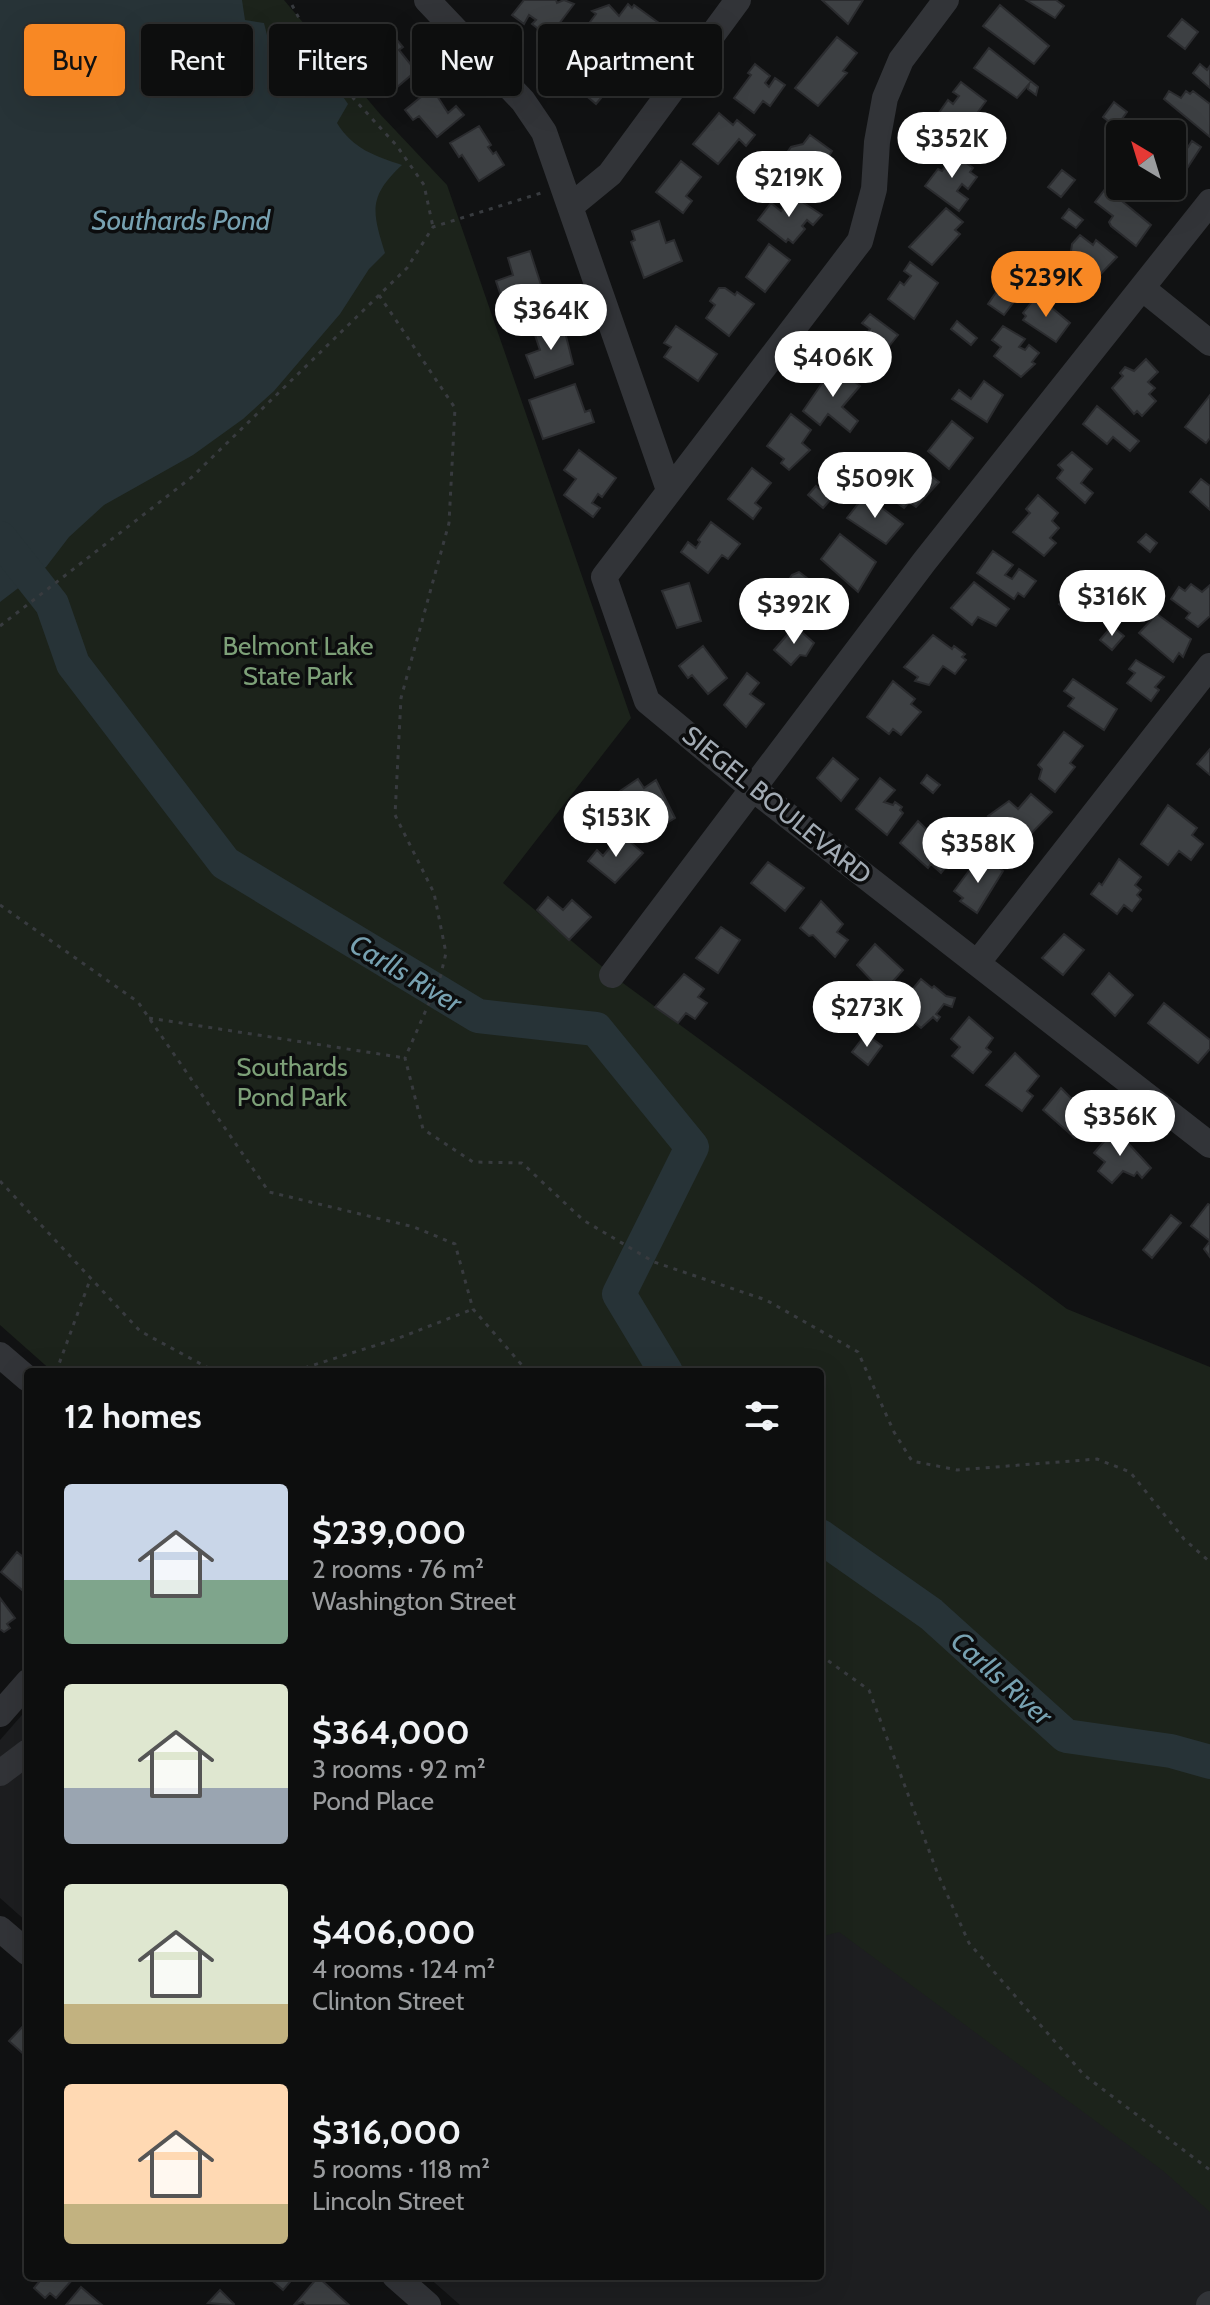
<!DOCTYPE html>
<meta charset="utf-8">
<style>
body{margin:0;font-family:Cabin,sans-serif;background:#161717;color:#f1f3f6;height:100vh;display:flex;flex-direction:column;font-size:30px;white-space:nowrap}
*{box-sizing:border-box;margin:0}
p{font-size:26px;color:#9a9c9e}
.icon{flex:none;width:44px;height:44px;fill:none;stroke:currentColor;stroke-width:2;stroke-linecap:round;stroke-linejoin:round}
.map{position:relative;flex:1;overflow:hidden}
.side{position:absolute;left:24px;top:1368px;width:800px;height:912px;display:flex;flex-direction:column;background:#0d0e0e;border-radius:8px;box-shadow:0 8px 32px #0002,0 0 0 2px #2d2e2e}
.side>*{flex:none}
.guide{position:absolute;left:24px;top:24px;width:800px;height:72px;display:flex;gap:16px}
.needle{width:52px;rotate:322deg}
.controls{position:absolute;left:1106px;top:120px;display:grid;gap:16px}
.controls a{display:grid;place-items:center;width:80px;height:80px;border-radius:8px;background:#0d0e0e;box-shadow:0 8px 32px #0002,0 0 0 2px #2d2e2e;font-size:40px}
.price{position:absolute;translate:-50% -68px;padding:0 18px;border-radius:28px;background:#fff;color:#222;font-size:26px;line-height:52px;filter:drop-shadow(0 2px 4px #0008)}
.price::after{content:'';position:absolute;left:50%;top:48px;width:24px;height:18px;margin-left:-12px;background:inherit;clip-path:polygon(0 0,100% 0,50% 100%)}
.price.active{background:#f88824;color:#111}
ul{padding:0;list-style:none}
li{display:flex;align-items:center;gap:24px;height:200px;padding:0 40px}
li span{display:grid;place-items:center;flex:none;width:224px;height:160px;border-radius:8px;color:#555}
li>.icon{margin-inline-start:auto}
span .icon{width:96px;height:96px;fill:#fffc;stroke-width:1}
li b{font-size:34px}
h2{display:flex;justify-content:space-between;align-items:center;height:96px;padding:0 40px;font-size:34px}
.chip{padding:0 28px;border-radius:8px;background:#0d0e0e;box-shadow:0 8px 32px #0002,0 0 0 2px #2d2e2e;font-size:28px;line-height:72px}
.chip.active{background:#f88824;color:#111}
.map>svg:first-child{display:block}
</style>
<div class="map">
<svg width="1210" height="2305" viewBox="0 0 1210 2305">
<rect width="100%" height="100%" fill="#111213"/>
<!-- built -->
<path fill="#1d1e20" d="M28,1708V1923L0,1898V1740Z
M820,1844L1210,2208V2305H460L427,2276H820Z"/>
<!-- green -->
<path fill="#1c231b" d="M0,0H284L380,114L447,185L631,718L503,883L612,975L1067,1309L1210,1367V2212L1162,2170L839,1932L820,1937V1372H53L0,1325Z"/>
<!-- water -->
<path fill="#273337" d="M0,0H242L245,20L264,23L270,47L287,73C317,72 332,78 348,104L337,123C353,149 375,156 402,165C368,197 372,211 385,253L369,269L340,314L274,391L243,419L193,455L104,505L69,537L46,567L0,602Z"/>
<g fill="none" stroke-linecap="round" stroke-linejoin="round">
<!-- river -->
<path stroke="#273337" stroke-width="34" d="M0,538L52,604L73,664L225,863L478,1016L596,1029L692,1147L619,1294L666,1372
M820,1536L931,1614L1066,1736L1171,1751L1210,1762"/>
</g>
<!-- building -->
<path fill="#3d4043" stroke="#2b2c2f" stroke-width="2" d="M524,0H556L557,3L564,0L574,4L549,37L532,24L536,20L529,15L524,24L512,15Z
M822,0H863L848,24Z
M1026,0H1056L1064,6L1055,18Z
M628,4L632,8L634,5L663,26L654,39L649,35L632,59L587,26L596,14L592,11L609,5L619,16Z
M1000,5L1049,46L1034,64L983,26Z
M1182,19L1198,32L1185,49L1168,36Z
M386,27L403,47L399,50L416,71L396,88L383,72L376,78L355,58Z
M837,37L857,53L843,71L847,73L818,106L795,88Z
M586,48L595,49L608,60L610,58L627,75L618,85L611,79L608,83L611,86L596,104L568,80L580,65L579,56Z
M989,48L1038,87L1036,95L1028,89L1029,84L1017,98L974,68Z
M755,64L770,76L765,83L769,87L775,78L785,85L770,106L763,101L754,113L734,98L751,75L748,73Z
M1200,64L1207,70L1210,66V88L1193,73Z
M961,82L986,101L975,116L984,123L973,144L936,117L948,100L953,104L959,96L953,92Z
M432,88L448,113L456,106L464,115L437,137L419,116L413,120L405,110Z
M1169,91L1181,98L1186,91L1190,94L1193,91L1210,104V137L1164,99Z
M1114,102L1127,112L1116,127L1103,117Z
M719,113L733,125L737,120L755,135L746,146L739,139L718,164L693,144Z
M479,126L491,145L488,147L493,154L496,152L504,165L479,181L462,155L459,157L450,143Z
M810,135L832,151L812,184L788,167L794,159L786,154L791,147L803,144Z
M1177,139L1188,147L1192,141L1201,147L1184,173L1172,164V146Z
M949,150L973,168L970,172L977,177L968,189L962,184L957,191L968,199L959,211L925,186L938,169L942,171L946,165L941,161Z
M681,161L701,177L686,196L692,201L683,213L656,192Z
M1062,170L1075,180L1061,197L1048,187Z
M1106,188L1151,225L1136,246L1111,226L1109,222L1113,216L1095,202Z
M793,196L822,215L813,225L807,220L802,226L805,229L793,243L788,239L786,242L758,220L771,203L781,211Z
M946,208L963,222L955,230L960,234L932,265L909,247Z
M1069,209L1083,220L1076,228L1062,218Z
M659,221L666,243L674,240L682,261L644,278L631,242L635,240L632,231Z
M1080,235L1093,245L1096,240L1117,257L1093,282L1068,263L1075,254L1071,251L1072,244Z
M769,244L790,260L765,292L746,277Z
M530,251L542,288L538,289L541,298L552,294L556,306L522,317L514,292L501,296L496,281L513,275L508,258Z
M910,262L938,283L914,319L888,299L900,282L904,285L911,276L904,271Z
M719,288H725L735,295L737,292L754,304L729,336L706,318L715,305L710,301Z
M997,291L1013,303L1004,315L988,304Z
M1035,298H1040L1070,323L1056,342L1023,320L1026,316L1023,313Z
M870,314L898,335L882,355L886,358L875,372L849,349L862,333L865,336L870,329L862,323Z
M957,321L977,338L971,345L951,329Z
M563,324L573,364L535,378L526,355L540,350L535,335Z
M676,326L717,354L698,381L664,357L671,347L664,343Z
M1003,326L1025,339L1019,347L1025,350L1029,345L1039,353L1032,362L1035,364L1021,377L994,356L1001,347L992,340Z
M1146,359L1158,372L1148,382L1155,388L1149,394L1156,401L1142,416L1137,411L1134,414L1112,388L1123,376L1120,373L1125,367L1134,371Z
M832,363L860,386L842,407L858,421L850,432L828,414L820,425L803,411L823,382L827,385L831,380L823,373Z
M984,381L1003,395L987,422L952,399L959,390L971,399Z
M575,384L585,412L590,410L594,422L543,439L529,400Z
M1210,395V438L1206,443L1185,427Z
M1097,406L1139,441L1130,451L1113,437L1107,444L1083,424Z
M791,414L811,430L802,443L810,450L789,470L781,463L784,459L767,446Z
M952,421L973,438L949,469L928,451Z
M579,450L616,478L602,497L598,494L592,503L600,508L593,517L564,495L576,479L564,470Z
M1072,452L1092,469L1081,483L1093,493L1085,503L1057,478L1063,470L1058,465Z
M916,464L939,482L916,507L909,502L904,508L885,494L893,484L898,488Z
M752,468L771,483L755,503L761,508L753,519L728,499Z
M1201,479L1210,486V510L1190,492Z
M816,486L831,499L823,508L808,495Z
M865,495L903,524L886,544L847,518Z
M1038,495L1058,513L1052,521L1059,528L1050,538L1056,543L1044,556L1013,532L1030,513L1026,509Z
M711,522L740,544L728,559L722,555L708,573L681,552L688,542L696,548L700,542L698,540Z
M840,534L876,562L858,592L821,559Z
M1146,534L1157,543L1150,552L1138,542Z
M993,551L1013,565L1005,575L1012,579L1019,569L1036,581L1024,597L1018,593L1014,599L977,573Z
M799,572L811,581L808,583L815,589L824,584L845,602L826,629L794,603L790,608L780,600L779,594L792,575Z
M1151,575L1162,584L1151,597L1140,588Z
M974,582L1009,609L996,626L978,617L972,625L951,608Z
M689,583L701,621L677,628L662,591Z
M1191,584L1202,592L1210,585V616L1198,627L1186,618L1190,613L1171,599L1179,587L1185,591Z
M1103,588L1120,602L1108,617L1091,603Z
M1067,594L1081,604L1072,615L1059,604Z
M1157,614L1191,639L1183,657L1179,653L1173,662L1139,633Z
M795,626L814,643L806,656L800,655L791,665L774,650Z
M1112,626L1124,636L1112,650L1100,640Z
M933,635L952,649L954,646L965,654L962,657L966,660L955,674L943,666L929,685L915,681L918,677L904,667Z
M703,646L727,678L708,694L692,675L688,678L679,666Z
M1136,660L1164,677L1155,687L1159,690L1151,701L1127,683L1135,673L1129,669Z
M747,673L759,683L750,694L764,704L746,727L724,705Z
M1073,679L1117,709L1104,730L1068,706L1074,698L1064,691Z
M893,681L915,699L911,704L921,712L901,735L893,729L889,734L867,717Z
M1064,732L1083,746L1070,763L1075,767L1055,792L1039,779L1042,769L1038,765Z
M1210,749V775L1197,764Z
M833,758L858,779L841,801L817,778Z
M927,775L940,785L933,793L921,783Z
M880,778L895,790L884,802L893,805L895,802L902,807L900,810L903,813L887,835L856,809Z
M638,779L644,788L656,780L675,818L654,831L634,798L627,802L620,791Z
M1031,794L1052,812L1022,843L988,816L1009,801L1018,809Z
M1168,805L1197,828L1192,835L1203,844L1191,860L1179,851L1168,865L1141,844Z
M918,821L954,857L941,873L931,864L928,868L900,843Z
M621,834L643,853L615,883L588,861L597,850L603,856Z
M987,859L1003,871L977,913L960,901L963,898L954,891L974,864L980,868Z
M1119,859L1141,877L1135,885L1141,890L1137,895L1141,899L1132,911L1124,905L1117,914L1091,894L1099,883L1102,885Z
M768,862L804,888L785,911L751,883Z
M548,897L563,910L572,900L591,917L569,940L537,910Z
M821,901L843,924L837,932L848,940L835,957L813,935L809,936L800,928Z
M721,927L740,940L718,973L696,958Z
M1064,934L1084,950L1063,975L1042,958Z
M875,944L903,970L863,1015L855,1007L874,983L857,965Z
M1109,973L1133,995L1115,1016L1092,994Z
M684,974L704,989L698,997L707,1003L695,1019L686,1013L678,1023L655,1007Z
M921,979L932,988L934,986L946,996L955,998L952,1007L944,1004L936,1014L940,1017L937,1021L933,1017L921,1028L909,1018L914,1012L902,1002Z
M1164,1003L1210,1040V1049L1198,1063L1148,1023Z
M969,1017L993,1038L986,1048L991,1052L973,1073L952,1056L960,1047L951,1039Z
M866,1034L882,1046L868,1065L852,1052Z
M1015,1053L1039,1076L1027,1091L1033,1096L1022,1111L986,1085Z
M1061,1088L1085,1112L1088,1109L1093,1114L1075,1138L1043,1110Z
M1115,1129L1151,1168L1142,1178L1137,1172L1134,1176L1123,1171L1112,1183L1098,1171L1105,1162L1094,1153Z
M1208,1204L1210,1205V1257L1204,1249L1210,1241L1191,1226Z
M1171,1215L1181,1223L1152,1258L1143,1250Z
M17,1552L28,1561V1595L1,1572Z
M0,1598L15,1618L7,1624L10,1628L4,1632L0,1629Z
M27,2022H28V2058L9,2041Z
M35,2276H67L72,2280L56,2298L50,2293L45,2298L34,2288L39,2282L33,2278Z
M267,2276H295L283,2290Z
M318,2277L349,2305H306L303,2302L294,2305Z
M81,2287L102,2305H66Z
M220,2290L234,2304L233,2305L208,2303Z"/>
<g fill="none" stroke-linecap="round" stroke-linejoin="round">
<!-- path -->
<path stroke="#383b3f" stroke-width="3" stroke-dasharray="4 6" stroke-linecap="butt" d="M292,5L311,41L354,99L397,146L424,185L433,227
M379,295L455,408L449,523L401,698L395,815L434,893L446,953L440,978L405,1058L423,1129L473,1162L522,1163L583,1220L654,1262L766,1300L858,1352L894,1432L912,1461L957,1470L1097,1459L1130,1472L1184,1539L1210,1562
M0,626L192,477L407,268L433,227L541,193
M0,905L138,1002L269,1192L414,1227L455,1244L473,1309L528,1372
M149,1018L405,1058
M0,1181L140,1331L212,1370H298L399,1338L473,1309
M56,1372L90,1280
M820,1655L869,1690L937,1872L969,1943L1084,2075L1210,2170"/>
<!-- minor -->
<path stroke="#323438" stroke-width="26" d="M427,0L523,101L544,132L669,490
M946,0L901,60L885,98L877,142L874,189L860,241L604,577L647,701L752,788L1210,1145
M571,206L610,174L738,0
M1142,288L1210,343
M978,962L1210,666
M612,975L924,562L1210,202
M0,1355L28,1379
M0,1714L28,1682
M0,1773L28,1752
M0,1929L28,1953
M395,2276L428,2305
M1209,2305L1210,2304"/>
</g>
<g text-anchor="middle" stroke-width="7" stroke-linejoin="round" paint-order="stroke">
<!-- park labels -->
<g font-size="26" fill="#7da078" stroke="#0c0d0e">
<text x="298" y="655">Belmont Lake<tspan x="298" dy="30">State Park</tspan></text>
<text x="292" y="1076">Southards<tspan x="292" dy="30">Pond Park</tspan></text>
</g>
<!-- street labels -->
<g font-size="26" fill="#a2abb4" stroke="#0c0d0e">
<text transform="translate(777 805) rotate(39)" y="9">SIEGEL BOULEVARD</text>
</g>
<!-- water labels -->
<g font-size="28" font-style="italic" fill="#77a1b1" stroke="#0c0d0e">
<text x="181" y="230">Southards Pond</text>
<text transform="translate(406 973) rotate(31)" y="10">Carlls River</text>
<text transform="translate(1002 1678) rotate(42)" y="10">Carlls River</text>
</g>
</g>
</svg>
<div class="controls">
<a><svg class="needle" viewBox="-14 -14 28 28"><path d="M0-13l5 13h-10z" fill="#e53935"/><path d="M0 13l5-13h-10z" fill="#9a9c9e"/></svg></a>
</div>
<b class="price" style="left:952px;top:180px">$352K</b>
<b class="price" style="left:789px;top:219px">$219K</b>
<b class="price active" style="left:1046px;top:319px">$239K</b>
<b class="price" style="left:551px;top:352px">$364K</b>
<b class="price" style="left:833px;top:399px">$406K</b>
<b class="price" style="left:875px;top:520px">$509K</b>
<b class="price" style="left:1112px;top:638px">$316K</b>
<b class="price" style="left:794px;top:646px">$392K</b>
<b class="price" style="left:616px;top:859px">$153K</b>
<b class="price" style="left:978px;top:885px">$358K</b>
<b class="price" style="left:867px;top:1049px">$273K</b>
<b class="price" style="left:1120px;top:1158px">$356K</b>
<div class="guide">
<a class="chip active">Buy</a>
<a class="chip">Rent</a>
<a class="chip">Filters</a>
<a class="chip">New</a>
<a class="chip">Apartment</a>
</div>
<section class="side">
<h2>12 homes<svg class="icon" aria-label="filters" viewBox="0 0 24 24"><path d="M4 7h16M4 17h16"/><circle cx="9" cy="7" r="2"/><circle cx="15" cy="17" r="2"/></svg></h2>
<ul>
<li><span style="background:linear-gradient(#c9d6e8 60%,#7fa58c 0)"><svg class="icon" aria-label="home" viewBox="0 0 24 24"><path d="M3 11l9-7 9 7M6 9v11h12V9"/></svg></span><div><b>$239,000</b><p>2 rooms · 76 m²</p><p>Washington Street</p></div></li>
<li><span style="background:linear-gradient(#dfe7d0 65%,#9aa5b1 0)"><svg class="icon" aria-label="home" viewBox="0 0 24 24"><path d="M3 11l9-7 9 7M6 9v11h12V9"/></svg></span><div><b>$364,000</b><p>3 rooms · 92 m²</p><p>Pond Place</p></div></li>
<li><span style="background:linear-gradient(#dfe7d0 75%,#c2b280 0)"><svg class="icon" aria-label="home" viewBox="0 0 24 24"><path d="M3 11l9-7 9 7M6 9v11h12V9"/></svg></span><div><b>$406,000</b><p>4 rooms · 124 m²</p><p>Clinton Street</p></div></li>
<li><span style="background:linear-gradient(#ffd9b3 75%,#c2b280 0)"><svg class="icon" aria-label="home" viewBox="0 0 24 24"><path d="M3 11l9-7 9 7M6 9v11h12V9"/></svg></span><div><b>$316,000</b><p>5 rooms · 118 m²</p><p>Lincoln Street</p></div></li>
</ul>
</section>
</div>
